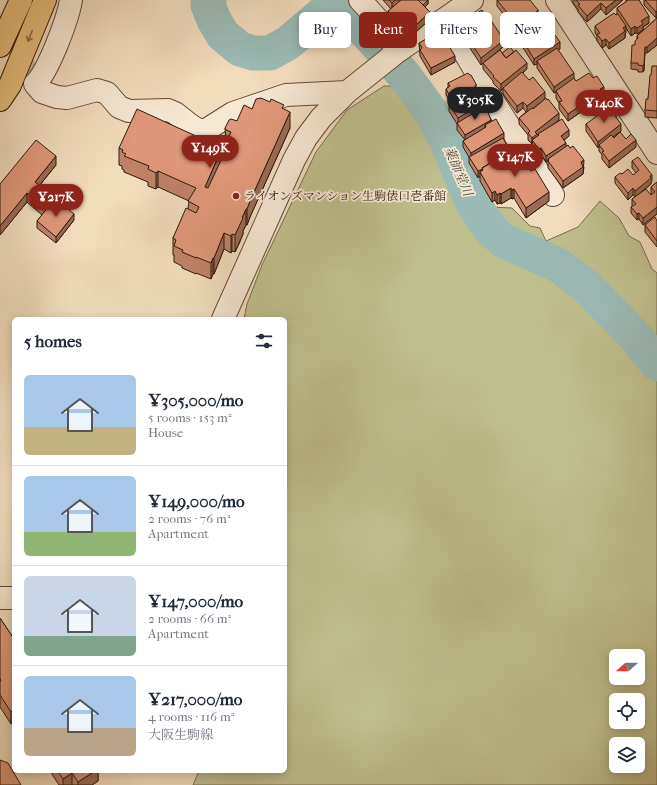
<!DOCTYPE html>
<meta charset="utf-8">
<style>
body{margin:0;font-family:"IM FELL French Canon","Noto Serif JP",serif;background:#f6f6f7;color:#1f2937;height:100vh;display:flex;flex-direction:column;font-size:15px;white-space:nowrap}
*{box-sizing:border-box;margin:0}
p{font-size:13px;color:#747a83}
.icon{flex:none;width:22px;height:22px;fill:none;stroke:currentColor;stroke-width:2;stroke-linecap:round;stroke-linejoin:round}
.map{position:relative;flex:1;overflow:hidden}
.details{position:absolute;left:12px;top:317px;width:275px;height:456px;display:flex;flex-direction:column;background:#fff;border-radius:6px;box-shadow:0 2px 10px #0003}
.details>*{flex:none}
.hud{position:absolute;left:299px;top:12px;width:298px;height:36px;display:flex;gap:8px}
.needle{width:26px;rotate:249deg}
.tools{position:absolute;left:609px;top:649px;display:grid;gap:8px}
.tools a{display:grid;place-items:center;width:36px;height:36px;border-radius:6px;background:#fff;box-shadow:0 2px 10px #0003;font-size:20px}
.price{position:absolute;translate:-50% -34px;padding:0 9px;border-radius:14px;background:#8f2418;color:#fff;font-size:13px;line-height:26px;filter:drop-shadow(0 1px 2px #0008)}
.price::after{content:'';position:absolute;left:50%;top:24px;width:12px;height:9px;margin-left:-6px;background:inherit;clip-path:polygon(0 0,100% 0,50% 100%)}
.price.active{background:#222;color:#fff}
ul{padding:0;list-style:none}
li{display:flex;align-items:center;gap:12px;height:100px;padding:0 12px}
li+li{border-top:1px solid #e0e1e3}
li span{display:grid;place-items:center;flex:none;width:112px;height:80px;border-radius:6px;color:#555}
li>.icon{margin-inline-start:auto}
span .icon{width:48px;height:48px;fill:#fffc;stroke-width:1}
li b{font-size:17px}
h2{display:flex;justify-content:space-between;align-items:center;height:48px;padding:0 12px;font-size:17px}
.chip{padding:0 14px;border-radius:6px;background:#fff;box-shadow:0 2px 10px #0003;font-size:14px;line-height:36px}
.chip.active{background:#8f2418;color:#fff}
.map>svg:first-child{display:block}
</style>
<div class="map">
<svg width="657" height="785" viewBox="0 0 657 785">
<rect width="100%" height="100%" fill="#f1dcbc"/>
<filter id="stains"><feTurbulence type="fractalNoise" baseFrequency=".005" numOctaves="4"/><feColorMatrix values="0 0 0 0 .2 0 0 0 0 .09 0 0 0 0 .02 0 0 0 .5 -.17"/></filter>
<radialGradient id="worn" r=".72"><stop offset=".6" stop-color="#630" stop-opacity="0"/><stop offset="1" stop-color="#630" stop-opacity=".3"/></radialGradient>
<!-- green -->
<path fill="#bfbf8d" stroke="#776c4c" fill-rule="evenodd" d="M384,86L424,87L438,99L452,141L490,207L512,208L530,226L540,228L546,241L578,227L600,201L619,218L629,236L640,242L652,269L657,273V785H193L199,771H285V319H244L247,304L262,265L316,152L347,110ZM616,656H638V678H616ZM616,700H638V722H616ZM616,744H638V766H616Z"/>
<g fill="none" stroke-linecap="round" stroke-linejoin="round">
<!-- river -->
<path stroke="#9bbab5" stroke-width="35" d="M209,0L208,5L214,20L223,35L240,49L253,53H270L288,43L328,9L338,8L348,13L375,42L404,75L429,109L445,137L472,202L490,229L504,241L558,265L585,285L634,335L657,364"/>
<!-- minor-tunnel -->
<path stroke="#cab599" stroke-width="22" stroke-dasharray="22 11" stroke-linecap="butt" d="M0,26L35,84"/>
<!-- minor casing -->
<g stroke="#604a38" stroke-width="24">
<path id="minor" d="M71,0C68,19 48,72 35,84L42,92L57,97L67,98L97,90L107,93L119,107L129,111L168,110L175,113L189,124L198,130H206L233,113L286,95L347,92
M360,0L383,25L397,52
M557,0L657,153
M445,19L490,96L553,195
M223,319L294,160L306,138L321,118L347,92L397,52L472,0
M0,598H14"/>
</g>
<!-- major casing -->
<g stroke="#2f1a0c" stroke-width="24">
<path id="major" d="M0,46L21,0
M0,100L10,85L45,0"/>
</g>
<!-- minor -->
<use href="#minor" stroke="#f6e8d3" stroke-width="22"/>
<!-- major -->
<use href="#major" stroke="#e8be7e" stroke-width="22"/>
</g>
<!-- wall -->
<path fill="#bf8267" stroke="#2f1a0c" d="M383,0H428V4L425,7L430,19L415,33L413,31L406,37H405L388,18V11L391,9Z
M497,0L538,14L539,21L525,32L547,34L560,49L558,50L574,79L576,81L604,93L602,95V97L568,121L559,109V103L556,98V92L554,93L537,68V64L534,65L520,43V36L522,35L520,33L519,34L497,6Z
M573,0H623L606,15L601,9L587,22L578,12V9L573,3Z
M626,0H639L649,23L643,27V30L637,34L635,33L631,36L626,28L625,38L609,49L606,45L602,48L597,41V36L595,33V26L617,14V8L626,2Z
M644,0H657V17L656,18L644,5Z
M472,16L503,47L490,57L502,53L527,69L523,73L532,108L559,120L555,123L569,136L564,140L566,147L584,167L583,174L563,188L548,168V161L546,162L541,154L539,156L532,146V143V144L528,140V135L519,124V118L526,112L523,108L517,113L503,94V89L501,91L493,83V81L483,69V63L481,65L457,28V22Z
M657,18V45L647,53H645L644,70L643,72H638V70L631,69V63L637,39V36Z
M419,43L455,62L431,75L420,56Z
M657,66V118L645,117V110L648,99L651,75Z
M448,83L476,89L485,107L491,121L510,151L526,164L549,201L526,218L514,198L512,199L511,198L501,204L500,203L497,204L495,200L492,202L480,181V176L478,178L469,163V157L463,147V141L465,140L457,130V124L449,111V104L451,103L446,95V89L448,87Z
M252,109H284L290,128L250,217L247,225H246L243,231V234L239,244L235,252L232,251L231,253L224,249L214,274H213L211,279L196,273V274L182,268V266L174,262V255H173V238L188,209L189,201L158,187L156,189L148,186V182L124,172V170L122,169V166L119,165V148L222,153L226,145L225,128L237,121Z
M616,117L621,131L613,137L614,138L626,139L636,147L609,168L602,159V155L599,151V147L598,148L586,131V124Z
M632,161L652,181L651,182V184L643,191L651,195L652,194H651V187L657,182V214L643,225L639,219L637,220L631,213V207L632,206V199L635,197L633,195L628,200L615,183V177L622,174L633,175L636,173L632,168Z
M56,165L40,185L74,220L56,243L37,228V221L42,215L27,202L0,235V184Z
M657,221V247L645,232V225Z
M0,618L14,639L11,724L0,707Z
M52,771H98V781L92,785H59L52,774Z"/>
<!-- shaded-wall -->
<path fill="#9b6a54" stroke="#2f1a0c" d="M395,0H401L392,9V3Z
M428,0V4L422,9V6Z
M616,0H623L606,15V8Z
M601,3V9L587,22V16Z
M538,10L539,21L522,35V29Z
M657,11V17L656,18V12Z
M430,12V19L415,33V26Z
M649,16V23L643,27V30L637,34V28L641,21Z
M413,24V31L406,37V30Z
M626,26V33H625V38L609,49V43L623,28Z
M635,26V33L631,36V29Z
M519,27H520V33L519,34Z
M502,37L503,47L481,65V58Z
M657,38V45L647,53V47Z
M606,39V45L602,48V41Z
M560,42V49L538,63L537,61V64L534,65V59Z
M645,47L644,70L643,72V66Z
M455,56V62L431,75V68Z
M527,63V69L504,88H503V89L501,91V84Z
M574,73V80L554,93V87Z
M476,84V91L453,107V101Z
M604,87V93L602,95V97L568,121V114Z
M545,92V99L527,113V106Z
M485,100V107L458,124V118Z
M523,102V108L517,113V106Z
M616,110V117L613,119V113Z
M290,112V128L250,217L247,225V209L250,201Z
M559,113V120L539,136L538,134V136L532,140V144V138L535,132Z
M491,120V126L486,127L485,125V130L465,141V135Z
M621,124V131L601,146L599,145V147L598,148V142Z
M569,130V136L561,143V136Z
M504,133V140L471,159V153Z
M636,140V147L609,168V161Z
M566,143V150L548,159V161L546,162V156Z
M222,148L221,166L205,203V187Z
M541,148V154L539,156V149Z
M56,156V165L35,191V182Z
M584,160L583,174L563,188V181Z
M482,169V175L480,172V176L478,178V171Z
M158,171V187L156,189V173Z
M652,175V181L651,182V184L635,197V191Z
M511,188V198L501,204V194Z
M633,188V195L628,200V193Z
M514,189V198L512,199V190Z
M495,191V200L492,202V193Z
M549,192V201L526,218V208Z
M27,193V202L0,235V226Z
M500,193V203L497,204V195Z
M54,197V206L46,217V208Z
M657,207V214L643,225V218Z
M246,209V225L243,231V234L235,252V235Z
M639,213V219L637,220V214Z
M74,214V220L56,243V237Z
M224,233V249L214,274V258Z
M232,234V251L231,253V236Z
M213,258V274L211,279V263Z
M14,709V722L11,724V712Z
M95,771H98V781L92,785H78V782Z
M72,773V785H63V779Z"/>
<!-- building -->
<path fill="#de9778" stroke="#2f1a0c" d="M389,0H395L392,3Z
M401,0H418L430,12L415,26L413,24L406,30H405L388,11Z
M418,0H428L423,5Z
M497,0H530L538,10L536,12L539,15L522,29L520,27H519Z
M576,0H616L606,8L601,3L587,16L578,5L580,4Z
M627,0H639L649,16L641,21L643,24L637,28L635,26L631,29L617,8L627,1Z
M645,0H657V11L656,12Z
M482,10L484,14L486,13L502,37L501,38L503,41L481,58L457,22L471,13L472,16Z
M614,13L616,15L618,14L626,26L623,28L625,31L609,43L606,39L602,41L597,34L600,33L595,26Z
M657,18V38L647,47H645L644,64L643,66L638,65V63H631L632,45H635V41L638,38L637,36Z
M540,23L547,34L552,31L560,42L534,59L520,36Z
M440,31L455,56L431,68L420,50L422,48L419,43Z
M510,47L514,52L506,58L502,53Z
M557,48L574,73L554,87L537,61Z
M500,50L506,58L516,50L527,63L501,84L493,77L494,76L483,63Z
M652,66H657V111L645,110L646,99H648L650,75H651Z
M522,72L529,80L533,77L545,92L527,106L523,102L517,106L503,88Z
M468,73L470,75H471L476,84V86L453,101L446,89L450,86L448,83Z
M589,73L593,78L597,76L604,87L600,89L602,91L568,114L559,102L562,101L556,91L574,78L576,81Z
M476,89L478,91L479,90L485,100L484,101L485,102L458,118L449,104Z
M261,98L270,102L271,99L284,105L282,108L290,112L250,201L247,209H246L242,218H243L235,235L232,234L231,236L224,233L214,258H213L211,263L196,257V258L182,252L183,250L174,246L176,240L173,238L186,208L196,213L199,207L188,201L196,188L158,171L156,173L148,169L149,166L124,156L126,154L122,152L123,150L119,148L137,109L222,148L205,187L208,188L223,156L221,155L231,132L226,130L225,128L229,120L231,119L237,121L244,105L252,109L256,99Z
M546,98L547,100L548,99L559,113L535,132L537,134L532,138L528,133L530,131L519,118L532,108L533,109Z
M612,105L616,110L613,113L621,124L598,142L586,124Z
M484,107H486L491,120L465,135L457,123Z
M496,119L504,133L471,153L463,141L486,127L485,125Z
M562,119L569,130L561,136L566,143L546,156L541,148L539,149L532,140L539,135L538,134Z
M620,132L626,139L631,134L636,140L609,161L602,152L604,151L599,145L611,135L614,138Z
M503,138L510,151L482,168L483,169L478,171L469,157Z
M36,140L56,156L35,182L54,197L46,208L27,193L0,226V184Z
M568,145L570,148L573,146L584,160L581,162L583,167L563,181L548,161L549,160L548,159Z
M518,147L526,161L525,162L531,171L535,169L549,192L526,208L514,189L512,190L511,188L501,194L500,193L497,195L495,191L492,193L480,172L483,170L482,168Z
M638,157L652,175L650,176L651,178L635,191L633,188L628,193L615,177L620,173L622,174L628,169L633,175L639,170L632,161Z
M657,182V207L643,218L639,213L637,214L631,207L636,204L632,199L646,189L651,195L655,192L651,187Z
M55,198L74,214L56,237L37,221Z
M655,217L657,221V241L645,225Z
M0,618L14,639V709L11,712L0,695V681H1L0,678Z
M0,760L8,763L21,785H0Z
M58,771H95L78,782L72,773L63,779Z"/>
<!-- one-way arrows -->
<defs><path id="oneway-shaft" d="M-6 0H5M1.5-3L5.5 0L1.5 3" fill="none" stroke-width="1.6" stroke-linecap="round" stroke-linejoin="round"/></defs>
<use stroke="#8c6c45" href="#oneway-shaft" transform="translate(30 36) rotate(113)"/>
<!-- markers -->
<circle fill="#8f2418" stroke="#f6e8d3" stroke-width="1.5" cx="236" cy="196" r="4"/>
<g text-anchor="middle" stroke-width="3.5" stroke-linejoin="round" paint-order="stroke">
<!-- poi labels -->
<g font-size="12" fill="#2f1a0c" stroke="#f6e8d3" text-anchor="start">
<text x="244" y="200">ライオンズマンション生駒俵口壱番館</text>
</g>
<!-- water labels -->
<g font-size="13" font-style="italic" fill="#4f4a3f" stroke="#f6e8d3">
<text transform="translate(459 171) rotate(67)" y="5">薬師堂川</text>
</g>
</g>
<rect width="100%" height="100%" filter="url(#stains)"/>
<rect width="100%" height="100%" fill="url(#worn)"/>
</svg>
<div class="tools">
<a><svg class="needle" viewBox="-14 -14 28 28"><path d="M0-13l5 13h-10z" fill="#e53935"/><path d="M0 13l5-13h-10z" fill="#747a83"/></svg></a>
<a><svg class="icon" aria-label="locate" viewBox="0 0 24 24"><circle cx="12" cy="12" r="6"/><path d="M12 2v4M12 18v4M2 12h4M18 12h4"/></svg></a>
<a><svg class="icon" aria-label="layers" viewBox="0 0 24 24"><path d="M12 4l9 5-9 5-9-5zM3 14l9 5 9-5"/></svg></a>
</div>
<b class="price active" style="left:475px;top:121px">¥305K</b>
<b class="price" style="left:604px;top:124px">¥140K</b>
<b class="price" style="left:210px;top:169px">¥149K</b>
<b class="price" style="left:515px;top:178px">¥147K</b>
<b class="price" style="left:56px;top:218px">¥217K</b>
<div class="hud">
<a class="chip">Buy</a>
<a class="chip active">Rent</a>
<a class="chip">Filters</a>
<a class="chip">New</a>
</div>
<section class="details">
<h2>5 homes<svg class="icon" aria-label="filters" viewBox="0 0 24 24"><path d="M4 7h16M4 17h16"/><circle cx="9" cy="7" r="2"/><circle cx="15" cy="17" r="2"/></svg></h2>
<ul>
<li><span style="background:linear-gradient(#a9c7e8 65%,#c2b280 0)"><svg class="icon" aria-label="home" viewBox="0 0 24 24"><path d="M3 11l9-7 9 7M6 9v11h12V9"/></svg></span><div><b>¥305,000/mo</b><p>5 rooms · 153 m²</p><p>House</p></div></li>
<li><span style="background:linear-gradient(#a9c7e8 70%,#8fb573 0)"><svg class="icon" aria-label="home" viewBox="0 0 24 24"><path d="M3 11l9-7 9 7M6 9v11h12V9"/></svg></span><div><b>¥149,000/mo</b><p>2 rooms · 76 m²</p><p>Apartment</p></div></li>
<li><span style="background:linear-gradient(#c9d6e8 75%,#7fa58c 0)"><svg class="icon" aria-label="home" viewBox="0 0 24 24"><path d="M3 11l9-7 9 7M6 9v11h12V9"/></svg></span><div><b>¥147,000/mo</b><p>2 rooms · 66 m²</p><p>Apartment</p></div></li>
<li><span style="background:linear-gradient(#a9c7e8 65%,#b9a48a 0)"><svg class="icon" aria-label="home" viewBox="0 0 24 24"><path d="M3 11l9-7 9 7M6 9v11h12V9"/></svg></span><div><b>¥217,000/mo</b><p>4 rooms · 116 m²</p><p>大阪生駒線</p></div></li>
</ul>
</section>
</div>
